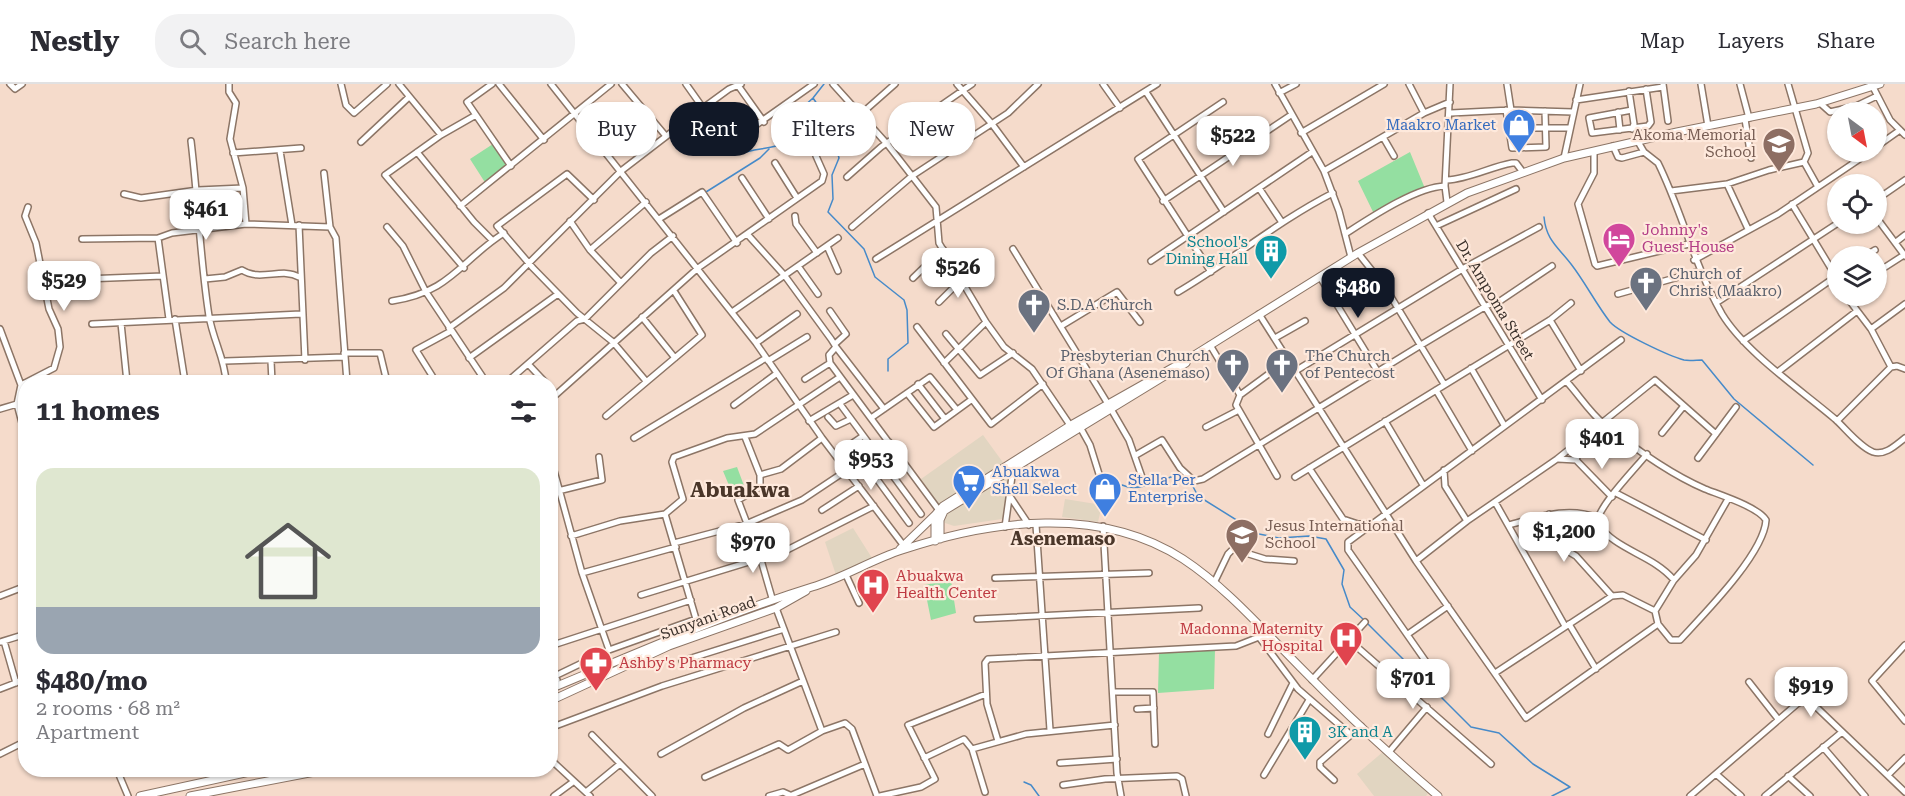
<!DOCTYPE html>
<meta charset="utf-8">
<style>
body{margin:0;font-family:"Roboto Serif",serif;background:#f2f2f3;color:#2b2b33;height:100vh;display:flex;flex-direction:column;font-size:22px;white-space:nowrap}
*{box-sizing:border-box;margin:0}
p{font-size:20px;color:#7c7c81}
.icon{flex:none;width:33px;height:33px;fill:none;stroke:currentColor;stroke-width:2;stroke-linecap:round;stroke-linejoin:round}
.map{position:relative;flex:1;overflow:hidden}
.sheet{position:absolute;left:18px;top:291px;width:540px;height:402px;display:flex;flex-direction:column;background:#fff;border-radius:24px;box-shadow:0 2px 4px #0004}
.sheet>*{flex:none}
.top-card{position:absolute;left:576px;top:18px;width:570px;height:54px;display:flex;gap:12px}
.needle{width:39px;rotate:148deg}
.controls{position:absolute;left:1827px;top:18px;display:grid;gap:12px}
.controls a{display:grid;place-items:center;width:60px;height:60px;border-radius:50%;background:#fff;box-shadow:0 2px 4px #0004;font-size:30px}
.price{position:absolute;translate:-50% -51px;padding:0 14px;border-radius:12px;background:#fff;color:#222;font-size:20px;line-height:39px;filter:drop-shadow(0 2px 3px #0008)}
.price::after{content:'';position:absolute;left:50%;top:36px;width:18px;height:14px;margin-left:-9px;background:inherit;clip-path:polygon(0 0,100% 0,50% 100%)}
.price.on{background:#111827;color:#fff}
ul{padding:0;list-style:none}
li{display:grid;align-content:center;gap:12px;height:318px;padding:0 18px}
li span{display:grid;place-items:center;height:186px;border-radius:18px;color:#555}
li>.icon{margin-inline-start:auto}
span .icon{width:108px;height:108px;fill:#fffc;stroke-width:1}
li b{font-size:26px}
h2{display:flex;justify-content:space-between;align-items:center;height:72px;padding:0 18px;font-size:26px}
.pill{padding:0 21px;border-radius:24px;background:#fff;box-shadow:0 2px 4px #0004;font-size:21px;line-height:54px}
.pill.on{background:#111827;color:#fff}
header{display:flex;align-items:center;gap:36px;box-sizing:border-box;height:84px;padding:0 30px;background:#fff;border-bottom:2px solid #e1e1e2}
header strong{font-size:28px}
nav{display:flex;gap:33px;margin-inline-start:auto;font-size:21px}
.search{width:420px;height:54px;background:#f2f2f3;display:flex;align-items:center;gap:15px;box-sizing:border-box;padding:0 21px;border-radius:24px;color:#7c7c81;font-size:22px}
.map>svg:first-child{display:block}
</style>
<header>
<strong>Nestly</strong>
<div class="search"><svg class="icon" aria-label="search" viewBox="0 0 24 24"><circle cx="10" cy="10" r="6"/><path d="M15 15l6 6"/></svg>Search here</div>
<nav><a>Map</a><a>Layers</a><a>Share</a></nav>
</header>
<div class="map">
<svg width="1905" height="712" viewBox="0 0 1905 712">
<rect width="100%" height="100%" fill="#f5dbcb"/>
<!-- commercial -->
<path fill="#e1d5c1" d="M983,351L1007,384L941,424L921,395Z
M1013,386L1009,434L954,442L945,439L943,435L947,427Z
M1065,415L1102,421L1098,438L1062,433Z
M853,444L872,474L836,491L825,458Z
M1384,667L1429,708L1426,712H1374L1357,690Z"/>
<!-- green -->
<path fill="#94dfa1" d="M493,60L510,81L486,100L470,75Z
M1410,68L1426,107L1375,132L1358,97Z
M737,383L746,407L733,411L723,387Z
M951,496L956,529L931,536L924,501Z
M1215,565L1214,605L1158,609L1159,568Z"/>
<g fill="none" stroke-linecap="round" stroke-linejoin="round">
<!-- stream -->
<path stroke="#468ac9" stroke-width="1.5" d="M813,14L828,36L839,74L832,91L833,115L828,128L864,165L875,193L904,216L907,226L908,259L888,275V287
M807,47L818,72L836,64
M810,54L830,46
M742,69C761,63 798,64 807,43L802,24L813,14L824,0
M706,108L760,74L769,65
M1544,133C1546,156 1558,163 1571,180C1585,198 1596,220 1610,238C1620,249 1669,272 1684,276C1689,277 1697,276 1702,276L1734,315L1813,381
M1190,397L1198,412L1259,450L1279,454L1309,452L1326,455L1344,486L1342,500L1350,523L1364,536
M1122,401C1138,409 1163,395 1179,390L1184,392
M1367,539L1471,643L1499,649L1533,680L1570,703
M1024,698L1031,701L1039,712
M1552,712L1570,703"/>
<!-- minor casing -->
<g stroke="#8c7566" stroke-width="8">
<path id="minor" d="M10,0L15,5L22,0
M229,0V8L236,19L230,55L243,104L246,140
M341,0L346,21L354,29L387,0
M399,0L441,51
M492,0L467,18L511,82
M499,0L544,56
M551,0L756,259L822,354L904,462
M622,0L665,51
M686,0L703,24
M737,0L764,38
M833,0L888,61L936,123L939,159L986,238L1004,263L1032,285L1074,347
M957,0L992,40L1024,83
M1103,0L1120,24
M1275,0L1324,87L1339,127L1351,173
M1409,0L1424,29
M1507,0L1511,26
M1663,0L1668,37
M1701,0L1708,42
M1740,0L1749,34
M1873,3L1890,36L1905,51
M1629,7L1634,40L1632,45
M1146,8L1224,128
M1279,9L1296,0
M1576,16L1663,3
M1820,19L1830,28L1856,22L1877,12
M1506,26L1512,64L1546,63L1545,27
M1632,26L1589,34L1592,49L1648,42L1651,38L1646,5
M1618,28L1620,46
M1451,29L1511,26L1573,28
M861,30L895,0
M1745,35L1751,74
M1534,44H1569
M1508,45L1525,44
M1301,49L1384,0
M1383,53L1394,72
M1637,56L1644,68L1658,79C1683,130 1693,179 1722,230C1745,268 1801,306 1835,335C1846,345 1860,363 1873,368C1885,372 1896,361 1905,354
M191,57C198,115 200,175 209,232C213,256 225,275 226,298
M361,58L409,13
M1613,62L1618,73L1622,74L1644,68
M1876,63L1900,46
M722,65L814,0
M280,67L292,141
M1594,67V89L1578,120L1595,180L1597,182L1689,160
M417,68L474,138L492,156
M233,69L301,64
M1564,74L1580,0
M1804,78L1818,103
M775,79L797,114
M1324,87L1424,29L1450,18
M324,89L330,143L336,154L347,298
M847,93L881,63L972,0
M742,94L769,135
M1447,96C1469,95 1490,83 1512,79H1516L1522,87
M1727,100L1748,145
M1259,104L1281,137
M1671,107L1727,100L1769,86L1804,78L1808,69L1788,0
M124,110L141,114L198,106L243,104
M594,116L567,90L497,142L533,184L577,229L613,258L646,297
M1876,116L1905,96
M1163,117L1291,31
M1447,118L1445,102L1450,0
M1792,120L1838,196
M460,122L611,0
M1428,129L1542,316
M795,132L796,140L817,169
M1876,133L1905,172
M659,135L702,108L737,159
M570,137L590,166L621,199
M299,141L305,276
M1436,142L1516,105
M387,143L403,162L426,208L486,298
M852,143L912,92L1008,29L1038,0
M1345,150C1370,134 1416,103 1445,102
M748,151L785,192L831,255L836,263L829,271L830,279L938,425
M158,154L169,235
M82,155L158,154L172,149L246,140L330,143
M1896,158L1905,151
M827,162L838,187
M1013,165L1108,320
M590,166L646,118
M1358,169L1385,203L1444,300
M1865,172L1875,166
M876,175L1157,0
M1694,176L1778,130L1870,68
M1151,177L1312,68
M798,182L818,210
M464,184L385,91L441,51L476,31
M1211,188L1138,75L1223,18
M1876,189L1904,171
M1320,193L1378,288
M913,194L943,165
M84,195L163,192
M205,195L225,193L242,186C260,198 282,183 299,193
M1178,208C1231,177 1278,137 1333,109
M1618,210L1700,187
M1846,212L1871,245L1891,283
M392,217C451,208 460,177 504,149
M939,218L961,196
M1716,219L1838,139
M830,227L846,250L835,260
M732,228L838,154
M1259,230L1416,477L1526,634L1658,540
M642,233L675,274
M175,235L185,298
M1550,236L1581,287
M121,239L127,298
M92,240L301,230
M1061,242L1117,208L1140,238
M917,243L991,340L1043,300
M449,244L504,204L621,87L703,24L729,5L741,0
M0,245L21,301L17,320L0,325
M1871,245L1905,220
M946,250L980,291L1013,269
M1275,254L1305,237
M1743,257L1838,191
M756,259L797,230
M1210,261L1240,311
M836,263L884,325
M344,269H380L387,298
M469,274L558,210
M225,277L344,273
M271,277L272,298
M768,277L807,253
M944,279L986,238
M529,281L545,298
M1471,284L1504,341
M1297,286L1464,184L1539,143
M1779,287L1857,227
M805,295L830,279
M436,298L416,266L451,247
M507,298L577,237L585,235L651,169L673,152
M1567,298C1579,311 1590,329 1604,340C1634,364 1670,390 1705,405C1720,411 1758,423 1766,436C1764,470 1703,531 1680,556H1671L1658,540L1655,527L1674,496L1696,471L1728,415
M918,300L945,335
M21,301L54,284L60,263L58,245L49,225L36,159L25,132L28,123
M1436,306L1472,367
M907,309L934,343L971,316
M550,316L698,184L822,97L824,90L816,72
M17,320L26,354
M840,320L921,430
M734,321L776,290
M1111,325L1129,356L1143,396
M606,332L702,251L674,207
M828,333L836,342L851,335
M871,334L930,293L957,326
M809,337L853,311
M1385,337L1423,401
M1837,337L1891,283L1897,282L1905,285
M1080,343L1090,361L1099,390
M1206,343L1237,327
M1662,349L1683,323
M745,353L760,391
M634,354L766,274
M852,361L909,439
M1647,370C1636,384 1598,422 1597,439C1616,467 1652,470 1674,496
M835,371L863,352
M1136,371L1162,356L1180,384L1194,397L1203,395L1421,261L1486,222L1500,217L1552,182
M550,372L582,489L609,566
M1698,374L1736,323
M1558,375L1576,376L1612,413
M1576,376L1583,355
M1309,384L1343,435L1358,440H1373
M1444,386L1445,402L1467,437
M1277,392L1236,321L1240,311L1289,275
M1295,393L1550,236L1571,219
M550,409L602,396L599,373
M1616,409L1706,456
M1011,414L1029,441
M1495,418L1565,542
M822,426L859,402
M1549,430L1559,462L1576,472L1612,512
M1036,441L1050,646
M1509,441C1539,433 1568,422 1598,434
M1103,442L1117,689L1121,712
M1005,443L1013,385
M571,452L620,437L665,430L683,415L672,378L674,373L727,354L755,350L840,293
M674,459L746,440L802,416L889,358
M1416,477L1467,437L1557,375L1655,296L1716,350
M582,489L676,463
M846,491L859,519
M995,494L1149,489
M1214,499L1228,470L1233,465L1265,475L1294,477
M641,511L785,467L874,422
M0,512L26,502
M772,514L761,476L738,416L760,403V391L781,385L822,354
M776,524L822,647
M977,535L1199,524
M1569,540L1596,585
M1408,550L1448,522
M1259,553L1298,605L1351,651
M1349,556L1491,680
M4,557L16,599
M0,558L26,550
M1905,561L1872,597L1905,637
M550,562L691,516
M682,577L784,545
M550,580L557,596
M1495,589L1612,512L1623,511L1655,527
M555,592L609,566L696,535L665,430
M1436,592L1348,466V458L1621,256
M1312,596L1365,538
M1749,598L1778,635
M0,605L26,595
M1113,608H1153L1155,660
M1137,625L1154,624
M550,644L662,602L836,548
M1268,650L1293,599
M592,651L652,712
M998,657L987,620L985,579L988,575L1236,562L1259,553L1270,554
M1823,663L1865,712
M972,665L985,708
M1389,668L1427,623
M0,670L26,657
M661,670L744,624L803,597
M924,674L964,655L972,665L1026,650L1115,641
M550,675L590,712
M1060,679L1117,675
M117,686L128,712
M1716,690L1741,712
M1889,690L1905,674
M1264,691L1309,616
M1788,692L1810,712
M705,693L779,660L788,666L822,647L845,639L852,645L877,712
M1334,696L1320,683V678L1361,642
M1063,701L1105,695L1177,692L1182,695L1186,712
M586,708L620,680
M792,711L865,680
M554,712L573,698
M769,712L783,708L792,712
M880,712L921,703L935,695L908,641L986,610
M1690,712L1797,620L1803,617L1811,618L1905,708
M1765,712L1842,648"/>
</g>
<!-- major casing -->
<g stroke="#8c7566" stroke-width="9">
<path id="major" d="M940,455V436L944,427L1186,279L1188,275
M935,457V431L943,422L1071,341L1188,275L1358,169L1467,109L1564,74L1677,48L1816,20L1880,0
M900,465L935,431
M550,605C637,569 722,531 812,503C843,494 871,476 902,466C992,436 1100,421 1183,475C1227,504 1263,546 1300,583C1344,628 1390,671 1438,712
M550,617L669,562L776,524L806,507
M140,712L259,686
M190,712L325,686"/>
</g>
<!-- minor -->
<use href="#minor" stroke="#fff" stroke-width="5"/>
<!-- major -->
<use href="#major" stroke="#fff" stroke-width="7"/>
</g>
<!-- icons -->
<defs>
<g id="shop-pin" transform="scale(1.725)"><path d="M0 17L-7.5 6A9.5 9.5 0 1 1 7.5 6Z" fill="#3f7fe0" stroke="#fee9dc"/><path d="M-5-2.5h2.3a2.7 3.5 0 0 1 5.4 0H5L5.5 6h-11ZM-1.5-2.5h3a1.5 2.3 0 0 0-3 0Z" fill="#fff"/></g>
<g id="school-pin" transform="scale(1.725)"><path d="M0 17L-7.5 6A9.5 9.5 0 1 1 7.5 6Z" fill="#8d6e63" stroke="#fee9dc"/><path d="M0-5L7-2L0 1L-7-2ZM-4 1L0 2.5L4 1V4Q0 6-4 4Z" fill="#fff"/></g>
<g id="hotel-pin" transform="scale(1.725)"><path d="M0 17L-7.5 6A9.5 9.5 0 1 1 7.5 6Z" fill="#d1479c" stroke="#fee9dc"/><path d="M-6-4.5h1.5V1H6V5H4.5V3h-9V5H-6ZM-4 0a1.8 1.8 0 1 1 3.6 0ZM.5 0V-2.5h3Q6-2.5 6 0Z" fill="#fff"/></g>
<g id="building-pin" transform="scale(1.725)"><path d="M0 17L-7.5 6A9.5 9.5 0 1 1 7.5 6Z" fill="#0f9aa8" stroke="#fee9dc"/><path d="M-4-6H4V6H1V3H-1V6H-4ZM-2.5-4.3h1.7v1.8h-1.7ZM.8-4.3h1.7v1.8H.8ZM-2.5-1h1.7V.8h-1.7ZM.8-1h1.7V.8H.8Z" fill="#fff"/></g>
<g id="church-pin" transform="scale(1.725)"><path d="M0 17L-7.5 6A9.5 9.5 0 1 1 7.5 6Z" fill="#6b7280" stroke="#fee9dc"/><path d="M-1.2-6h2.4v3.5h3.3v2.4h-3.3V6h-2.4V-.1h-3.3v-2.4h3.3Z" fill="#fff"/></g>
<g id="supermarket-pin" transform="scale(1.725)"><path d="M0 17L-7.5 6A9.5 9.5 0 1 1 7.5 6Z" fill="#3f7fe0" stroke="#fee9dc"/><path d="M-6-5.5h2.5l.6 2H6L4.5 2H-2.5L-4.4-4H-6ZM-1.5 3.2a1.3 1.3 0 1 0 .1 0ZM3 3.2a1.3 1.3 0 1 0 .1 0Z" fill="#fff"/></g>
<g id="hospital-pin" transform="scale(1.725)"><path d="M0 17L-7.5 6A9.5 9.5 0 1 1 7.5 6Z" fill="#e0444e" stroke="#fee9dc"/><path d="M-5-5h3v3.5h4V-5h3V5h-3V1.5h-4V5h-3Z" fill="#fff"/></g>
<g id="pharmacy-pin" transform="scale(1.725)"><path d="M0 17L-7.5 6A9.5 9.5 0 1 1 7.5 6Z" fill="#e0444e" stroke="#fee9dc"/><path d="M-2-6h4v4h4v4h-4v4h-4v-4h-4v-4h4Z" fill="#fff"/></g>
</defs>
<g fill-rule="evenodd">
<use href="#shop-pin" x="1519" y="41"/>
<use href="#school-pin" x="1779" y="60"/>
<use href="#hotel-pin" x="1619" y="155"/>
<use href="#building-pin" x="1271" y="167"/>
<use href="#church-pin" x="1646" y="199"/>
<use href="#church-pin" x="1034" y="221"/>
<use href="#church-pin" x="1233" y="281"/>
<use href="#church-pin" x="1282" y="281"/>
<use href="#supermarket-pin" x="969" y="397"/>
<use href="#shop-pin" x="1105" y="405"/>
<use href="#school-pin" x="1242" y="451"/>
<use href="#hospital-pin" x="873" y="501"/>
<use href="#hospital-pin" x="1346" y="554"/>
<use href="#pharmacy-pin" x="596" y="579"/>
<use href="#building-pin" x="1305" y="648"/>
</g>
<g text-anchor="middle" stroke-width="4.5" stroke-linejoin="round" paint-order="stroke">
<!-- shop labels -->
<g font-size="15" fill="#366cbe" stroke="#fee9dc" text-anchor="start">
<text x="1496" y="46" text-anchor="end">Maakro Market</text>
<text x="992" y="393">Abuakwa<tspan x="992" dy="17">Shell Select</tspan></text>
<text x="1128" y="401">Stella Per<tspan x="1128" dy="17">Enterprise</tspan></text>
</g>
<!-- education labels -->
<g font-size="15" fill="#785e54" stroke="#fee9dc" text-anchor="end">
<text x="1756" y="56">Akoma Memorial<tspan x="1756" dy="17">School</tspan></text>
<text x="1265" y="447" text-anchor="start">Jesus International<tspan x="1265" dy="17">School</tspan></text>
</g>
<!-- hotel labels -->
<g font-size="15" fill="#b23c85" stroke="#fee9dc" text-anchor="start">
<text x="1642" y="151">Johnny's<tspan x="1642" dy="17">Guest House</tspan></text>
</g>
<!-- culture labels -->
<g font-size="15" fill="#0d838f" stroke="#fee9dc" text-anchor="end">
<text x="1248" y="163">School's<tspan x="1248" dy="17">Dining Hall</tspan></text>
<text x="1328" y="653" text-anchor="start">3K and A</text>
</g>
<!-- worship labels -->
<g font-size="15" fill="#5b616d" stroke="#fee9dc" text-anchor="start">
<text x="1669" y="195">Church of<tspan x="1669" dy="17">Christ (Maakro)</tspan></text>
<text x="1057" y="226">S.D.A Church</text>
<text x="1210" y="277" text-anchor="end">Presbyterian Church<tspan x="1210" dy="17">Of Ghana (Asenemaso)</tspan></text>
<text x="1305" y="277">The Church<tspan x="1305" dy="17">of Pentecost</tspan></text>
</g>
<!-- street labels -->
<g font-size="15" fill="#3b312b" stroke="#fee9dc">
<text transform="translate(1495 216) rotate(59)" y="5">Dr. Ampoma Street</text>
<text transform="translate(708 534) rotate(-20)" y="5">Sunyani Road</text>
</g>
<!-- health labels -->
<g font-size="15" fill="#be3a42" stroke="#fee9dc" text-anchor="start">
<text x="896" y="497">Abuakwa<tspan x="896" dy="17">Health Center</tspan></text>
<text x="1323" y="550" text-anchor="end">Madonna Maternity<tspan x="1323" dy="17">Hospital</tspan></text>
<text x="619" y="584">Ashby's Pharmacy</text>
</g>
<!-- quarter labels -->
<g font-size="18" font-weight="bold" fill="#4a3629" stroke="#fee9dc">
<text x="1063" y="461">Asenemaso</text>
</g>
<!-- district labels -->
<g font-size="21" font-weight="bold" fill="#4a3629" stroke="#fee9dc">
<text x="740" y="413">Abuakwa</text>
</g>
</g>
</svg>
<div class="controls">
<a><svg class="needle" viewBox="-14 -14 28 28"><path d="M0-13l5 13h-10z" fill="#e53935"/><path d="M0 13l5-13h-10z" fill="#7c7c81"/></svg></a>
<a><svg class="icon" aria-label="locate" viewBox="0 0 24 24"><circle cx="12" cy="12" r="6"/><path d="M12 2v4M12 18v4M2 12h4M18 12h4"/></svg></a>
<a><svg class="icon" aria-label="layers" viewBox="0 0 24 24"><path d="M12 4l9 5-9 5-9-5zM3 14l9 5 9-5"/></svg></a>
</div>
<b class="price" style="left:1233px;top:83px">$522</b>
<b class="price" style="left:206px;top:157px">$461</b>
<b class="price" style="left:958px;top:215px">$526</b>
<b class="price" style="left:64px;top:228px">$529</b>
<b class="price on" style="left:1358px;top:235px">$480</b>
<b class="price" style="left:1602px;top:386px">$401</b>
<b class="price" style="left:871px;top:407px">$953</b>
<b class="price" style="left:1564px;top:479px">$1,200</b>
<b class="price" style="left:753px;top:490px">$970</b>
<b class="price" style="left:1413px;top:626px">$701</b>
<b class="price" style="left:1811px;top:634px">$919</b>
<div class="top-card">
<a class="pill">Buy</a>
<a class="pill on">Rent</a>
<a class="pill">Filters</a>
<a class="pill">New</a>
</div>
<section class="sheet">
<h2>11 homes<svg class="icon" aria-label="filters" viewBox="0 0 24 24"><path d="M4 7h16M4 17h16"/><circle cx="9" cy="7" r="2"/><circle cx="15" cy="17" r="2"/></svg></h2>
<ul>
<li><span style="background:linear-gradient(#dfe7d0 75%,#9aa5b1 0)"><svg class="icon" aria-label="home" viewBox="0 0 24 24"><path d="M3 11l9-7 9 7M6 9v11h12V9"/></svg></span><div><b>$480/mo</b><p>2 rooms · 68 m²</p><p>Apartment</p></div></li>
</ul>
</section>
</div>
